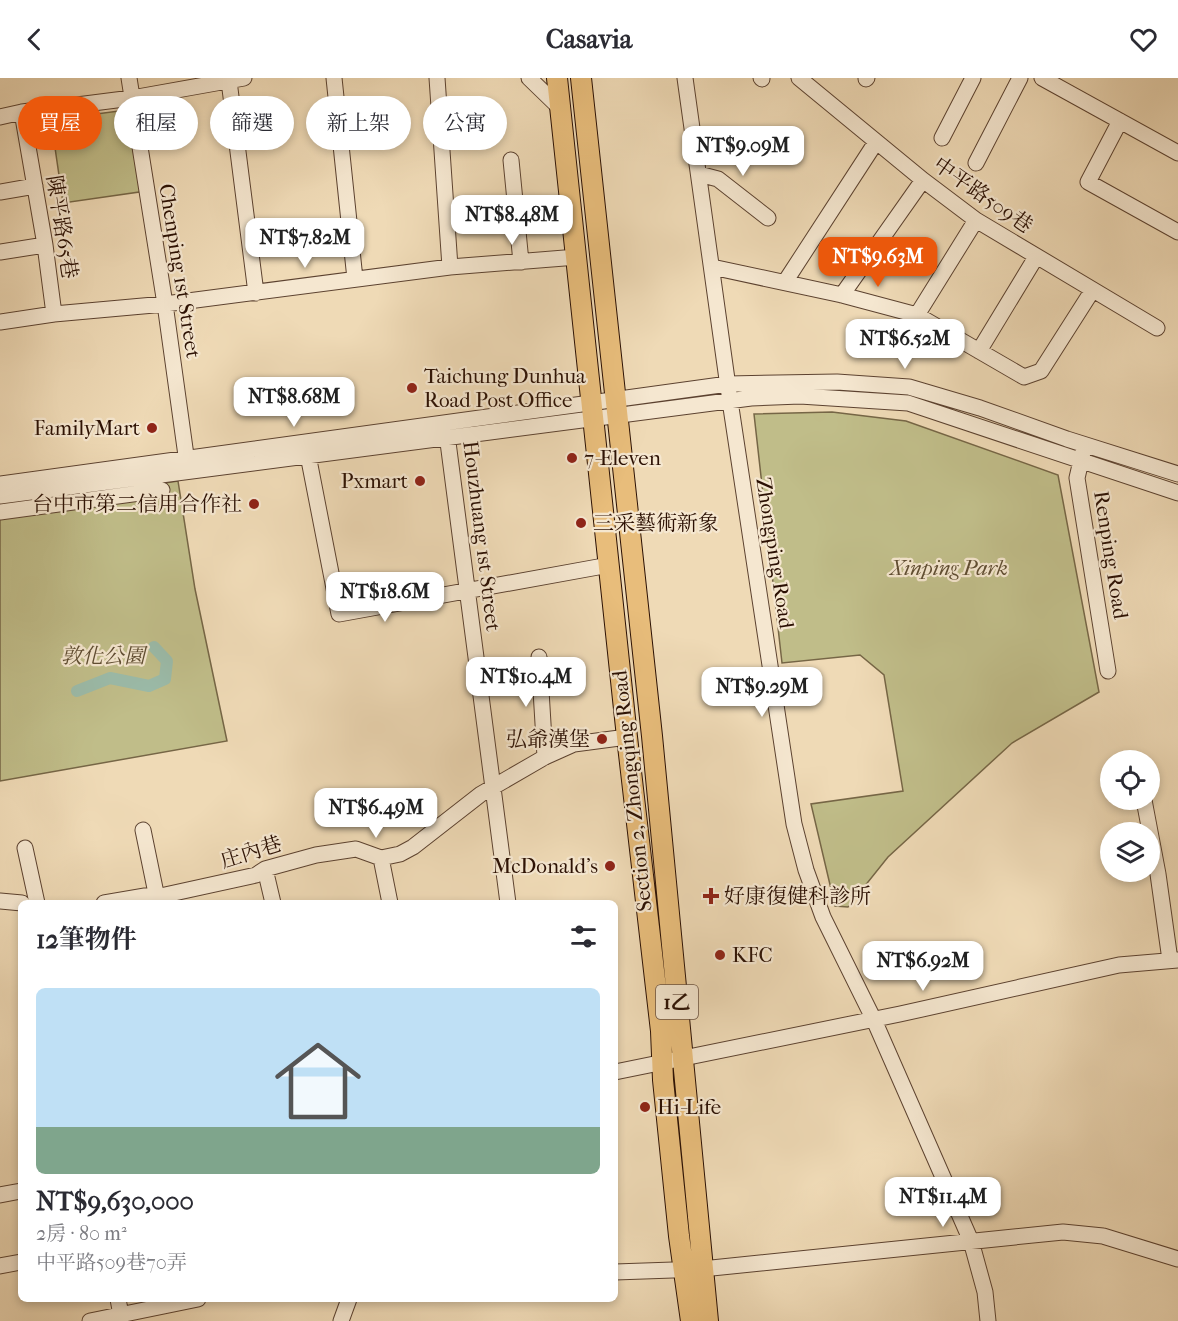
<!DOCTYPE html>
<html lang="zh-TW">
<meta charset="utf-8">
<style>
body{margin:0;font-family:"IM FELL French Canon","Noto Serif TC",serif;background:#f7f7f7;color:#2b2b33;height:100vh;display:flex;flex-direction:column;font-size:22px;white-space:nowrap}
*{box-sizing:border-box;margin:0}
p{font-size:20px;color:#7c7c81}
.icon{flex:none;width:33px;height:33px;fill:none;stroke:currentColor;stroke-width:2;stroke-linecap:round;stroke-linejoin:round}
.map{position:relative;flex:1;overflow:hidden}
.drawer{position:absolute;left:18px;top:822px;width:600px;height:402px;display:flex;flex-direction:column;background:#fff;border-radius:9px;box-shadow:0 3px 9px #0003}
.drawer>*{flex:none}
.guide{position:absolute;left:18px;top:18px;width:600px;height:54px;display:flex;gap:12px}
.fabs{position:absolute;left:1100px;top:672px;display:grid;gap:12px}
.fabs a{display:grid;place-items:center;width:60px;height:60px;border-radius:50%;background:#fff;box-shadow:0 3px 9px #0003;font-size:30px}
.price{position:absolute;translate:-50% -51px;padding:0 14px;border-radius:12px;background:#fff;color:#222;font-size:20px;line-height:39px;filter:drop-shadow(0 2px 3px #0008)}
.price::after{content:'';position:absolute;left:50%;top:36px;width:18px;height:14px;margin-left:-9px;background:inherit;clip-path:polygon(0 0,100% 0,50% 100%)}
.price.on{background:#ea580c;color:#fff}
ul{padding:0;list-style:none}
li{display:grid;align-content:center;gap:12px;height:318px;padding:0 18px}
li span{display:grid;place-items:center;height:186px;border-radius:9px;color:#555}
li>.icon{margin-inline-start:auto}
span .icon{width:108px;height:108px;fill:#fffc;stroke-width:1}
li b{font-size:26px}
h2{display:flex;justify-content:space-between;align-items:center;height:72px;padding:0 18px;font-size:26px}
.tag{padding:0 21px;border-radius:27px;background:#fff;box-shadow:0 3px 9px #0003;font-size:21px;line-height:54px}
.tag.on{background:#ea580c;color:#fff}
header{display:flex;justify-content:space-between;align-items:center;height:78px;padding:0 18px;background:#fff;font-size:27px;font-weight:700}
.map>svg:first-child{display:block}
</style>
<header><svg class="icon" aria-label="back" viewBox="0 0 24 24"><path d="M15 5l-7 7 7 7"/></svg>Casavia<svg class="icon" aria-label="heart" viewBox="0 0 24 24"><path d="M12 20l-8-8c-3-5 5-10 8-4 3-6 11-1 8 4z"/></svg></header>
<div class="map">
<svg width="1178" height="1243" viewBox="0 0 1178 1243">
<rect width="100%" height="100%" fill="#efdab6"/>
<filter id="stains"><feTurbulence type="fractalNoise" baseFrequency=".00333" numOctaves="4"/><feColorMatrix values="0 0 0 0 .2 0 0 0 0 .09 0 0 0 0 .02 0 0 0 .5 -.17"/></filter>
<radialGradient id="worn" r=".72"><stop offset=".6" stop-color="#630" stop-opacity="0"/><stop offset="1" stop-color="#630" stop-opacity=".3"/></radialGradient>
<!-- green -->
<path fill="#c0bd89" stroke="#766646" stroke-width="1.5" d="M134,31L146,113L63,125L51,42Z
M832,334L906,343L1058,397L1099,614L1012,665L888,779L848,829L835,828L811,726L903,713L884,597L860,577L782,585L754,336Z
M178,403L195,511L227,663L0,703V430Z"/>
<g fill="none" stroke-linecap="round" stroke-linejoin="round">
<!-- canal -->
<path stroke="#9bbba9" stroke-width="12" d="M77,613L110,600L149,608L165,601L167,583L154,569"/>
<!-- minor casing -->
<g stroke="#5c4230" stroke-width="17">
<path id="minor" d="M129,0L165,226L188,392
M334,0L355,201
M437,0L450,189
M529,0L561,31
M685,0L730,323L794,746L806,792L823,839L874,942L971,1163L985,1214L988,1243
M761,0L762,1
M799,0L923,102L976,142L1157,250
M1042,0L1178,75
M866,1L867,0
M229,3L256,215
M22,34L45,167L54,236
M0,39L22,34L132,20L244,0
M1120,43L1088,104L1178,154
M942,60L973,0
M511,82L521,184
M976,85L1020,0
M699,96L718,101L768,140
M0,114L35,108
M0,174L45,167
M712,189L842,217L917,237L1024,299L1041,293L1092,213
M785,204L876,64
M842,217L923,102
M917,237L976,142
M0,244L54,236L165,226L450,189L577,179
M979,273L1036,179
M446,349L508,825
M1083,374L1077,400L1108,593
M308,377L339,536L609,487
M0,406L728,306L837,304L909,309L980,330L1067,361L1178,396
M0,418L751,320L800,318L908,325L1178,415
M0,434L162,412
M539,579L545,679
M1144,722L1158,796L1170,882
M143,752L158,825
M25,770L37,825
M381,780L390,825
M265,791L273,825
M0,823L22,825
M104,825L145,818L165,817L256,797L265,791L316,777L356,771L381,780L400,776L413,769L481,716L545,679L574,666L627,659
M615,994L900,936L1119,887L1178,882
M0,1117L21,1113
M0,1188L21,1184
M615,1194L702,1191L1063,1154L1103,1158L1178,1181
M118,1221L121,1237
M90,1243L198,1221
M341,1243L349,1221"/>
</g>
<!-- major casing -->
<g stroke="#2b1003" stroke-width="22">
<path id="major" d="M557,0L627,659L661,953L663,1002L679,1158L691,1243
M581,0L652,658L708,1243"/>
</g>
<!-- minor -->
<use href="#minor" stroke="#f5e7d0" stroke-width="15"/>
<!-- major -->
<use href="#major" stroke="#e8bd7b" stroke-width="20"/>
</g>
<!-- markers -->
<g fill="#8f2418" stroke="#f5e7d0" stroke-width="2">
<circle cx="412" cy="310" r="6"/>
<circle cx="152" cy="350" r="6"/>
<circle cx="572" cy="380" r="6"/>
<circle cx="420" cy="403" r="6"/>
<circle cx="254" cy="426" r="6"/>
<circle cx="581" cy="445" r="6"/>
<circle cx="602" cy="661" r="6"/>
<circle cx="610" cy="788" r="6"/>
<path d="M708 809h6v6h6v6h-6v6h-6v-6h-6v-6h6z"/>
<circle cx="720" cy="877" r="6"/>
<circle cx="645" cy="1029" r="6"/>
</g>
<g text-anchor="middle" stroke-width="4.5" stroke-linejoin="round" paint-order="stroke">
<!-- shield labels -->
<rect fill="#f5e7d0" stroke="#685040" stroke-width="1.5" x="656" y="907" width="42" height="34" rx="4.5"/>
<g font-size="20" font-weight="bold" fill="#2b1003">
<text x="677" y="931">1乙</text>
</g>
<!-- street labels -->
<g font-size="21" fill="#2b1003" stroke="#f5e7d0">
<text transform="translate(983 117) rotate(35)" y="7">中平路509巷</text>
<text transform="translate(62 149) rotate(81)" y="7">陳平路65巷</text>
<text transform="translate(180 193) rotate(81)" y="7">Chenping 1st Street</text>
<text transform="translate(482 458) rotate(83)" y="7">Houzhuang 1st Street</text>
<text transform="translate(775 475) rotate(81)" y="7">Zhongping Road</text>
<text transform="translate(1111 477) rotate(81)" y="7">Renping Road</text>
<text transform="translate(632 713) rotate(-96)" y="7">Section 2, Zhongqing Road</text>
<text transform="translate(251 774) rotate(-17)" y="7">庄內巷</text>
</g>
<!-- poi labels -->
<g font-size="21" fill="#2b1003" stroke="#f5e7d0" text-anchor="start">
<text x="424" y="305">Taichung Dunhua<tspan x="424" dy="24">Road Post Office</tspan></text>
<text x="140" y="357" text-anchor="end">FamilyMart</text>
<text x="584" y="387">7-Eleven</text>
<text x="408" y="410" text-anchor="end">Pxmart</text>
<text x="242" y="433" text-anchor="end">台中市第二信用合作社</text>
<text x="593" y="452">三采藝術新象</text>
<text x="590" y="668" text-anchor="end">弘爺漢堡</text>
<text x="598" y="795" text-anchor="end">McDonald's</text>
<text x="724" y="825">好康復健科診所</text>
<text x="732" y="884">KFC</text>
<text x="657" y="1036">Hi-Life</text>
</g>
<!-- park labels -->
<g font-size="21" font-style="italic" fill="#5f4d32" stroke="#f5e7d0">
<text x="949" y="497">Xinping Park</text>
<text x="103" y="585">敦化公園</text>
</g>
</g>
<rect width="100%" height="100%" filter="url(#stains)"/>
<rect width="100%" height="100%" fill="url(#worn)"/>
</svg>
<div class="fabs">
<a><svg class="icon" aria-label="locate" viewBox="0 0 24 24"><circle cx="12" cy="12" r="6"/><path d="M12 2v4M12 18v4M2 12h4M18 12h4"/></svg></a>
<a><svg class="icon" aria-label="layers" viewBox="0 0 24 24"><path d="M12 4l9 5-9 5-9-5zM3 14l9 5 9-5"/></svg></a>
</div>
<b class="price" style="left:743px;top:99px">NT$9.09M</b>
<b class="price" style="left:512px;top:168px">NT$8.48M</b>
<b class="price" style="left:305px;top:191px">NT$7.82M</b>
<b class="price on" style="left:878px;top:210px">NT$9.63M</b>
<b class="price" style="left:905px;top:292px">NT$6.52M</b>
<b class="price" style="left:294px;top:350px">NT$8.68M</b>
<b class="price" style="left:385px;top:545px">NT$18.6M</b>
<b class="price" style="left:526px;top:630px">NT$10.4M</b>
<b class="price" style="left:762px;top:640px">NT$9.29M</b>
<b class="price" style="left:376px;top:761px">NT$6.49M</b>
<b class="price" style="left:923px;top:914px">NT$6.92M</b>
<b class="price" style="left:943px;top:1150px">NT$11.4M</b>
<div class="guide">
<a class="tag on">買屋</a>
<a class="tag">租屋</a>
<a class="tag">篩選</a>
<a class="tag">新上架</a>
<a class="tag">公寓</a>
</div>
<section class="drawer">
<h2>12筆物件<svg class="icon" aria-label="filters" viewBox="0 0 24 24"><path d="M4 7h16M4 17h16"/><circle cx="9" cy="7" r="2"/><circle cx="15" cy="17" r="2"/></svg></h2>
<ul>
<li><span style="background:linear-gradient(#bfe0f5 75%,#7fa58c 0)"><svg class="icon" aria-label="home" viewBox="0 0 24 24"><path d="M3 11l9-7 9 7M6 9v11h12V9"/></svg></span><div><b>NT$9,630,000</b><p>2房 · 80 m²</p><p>中平路509巷70弄</p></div></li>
</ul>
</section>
</div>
